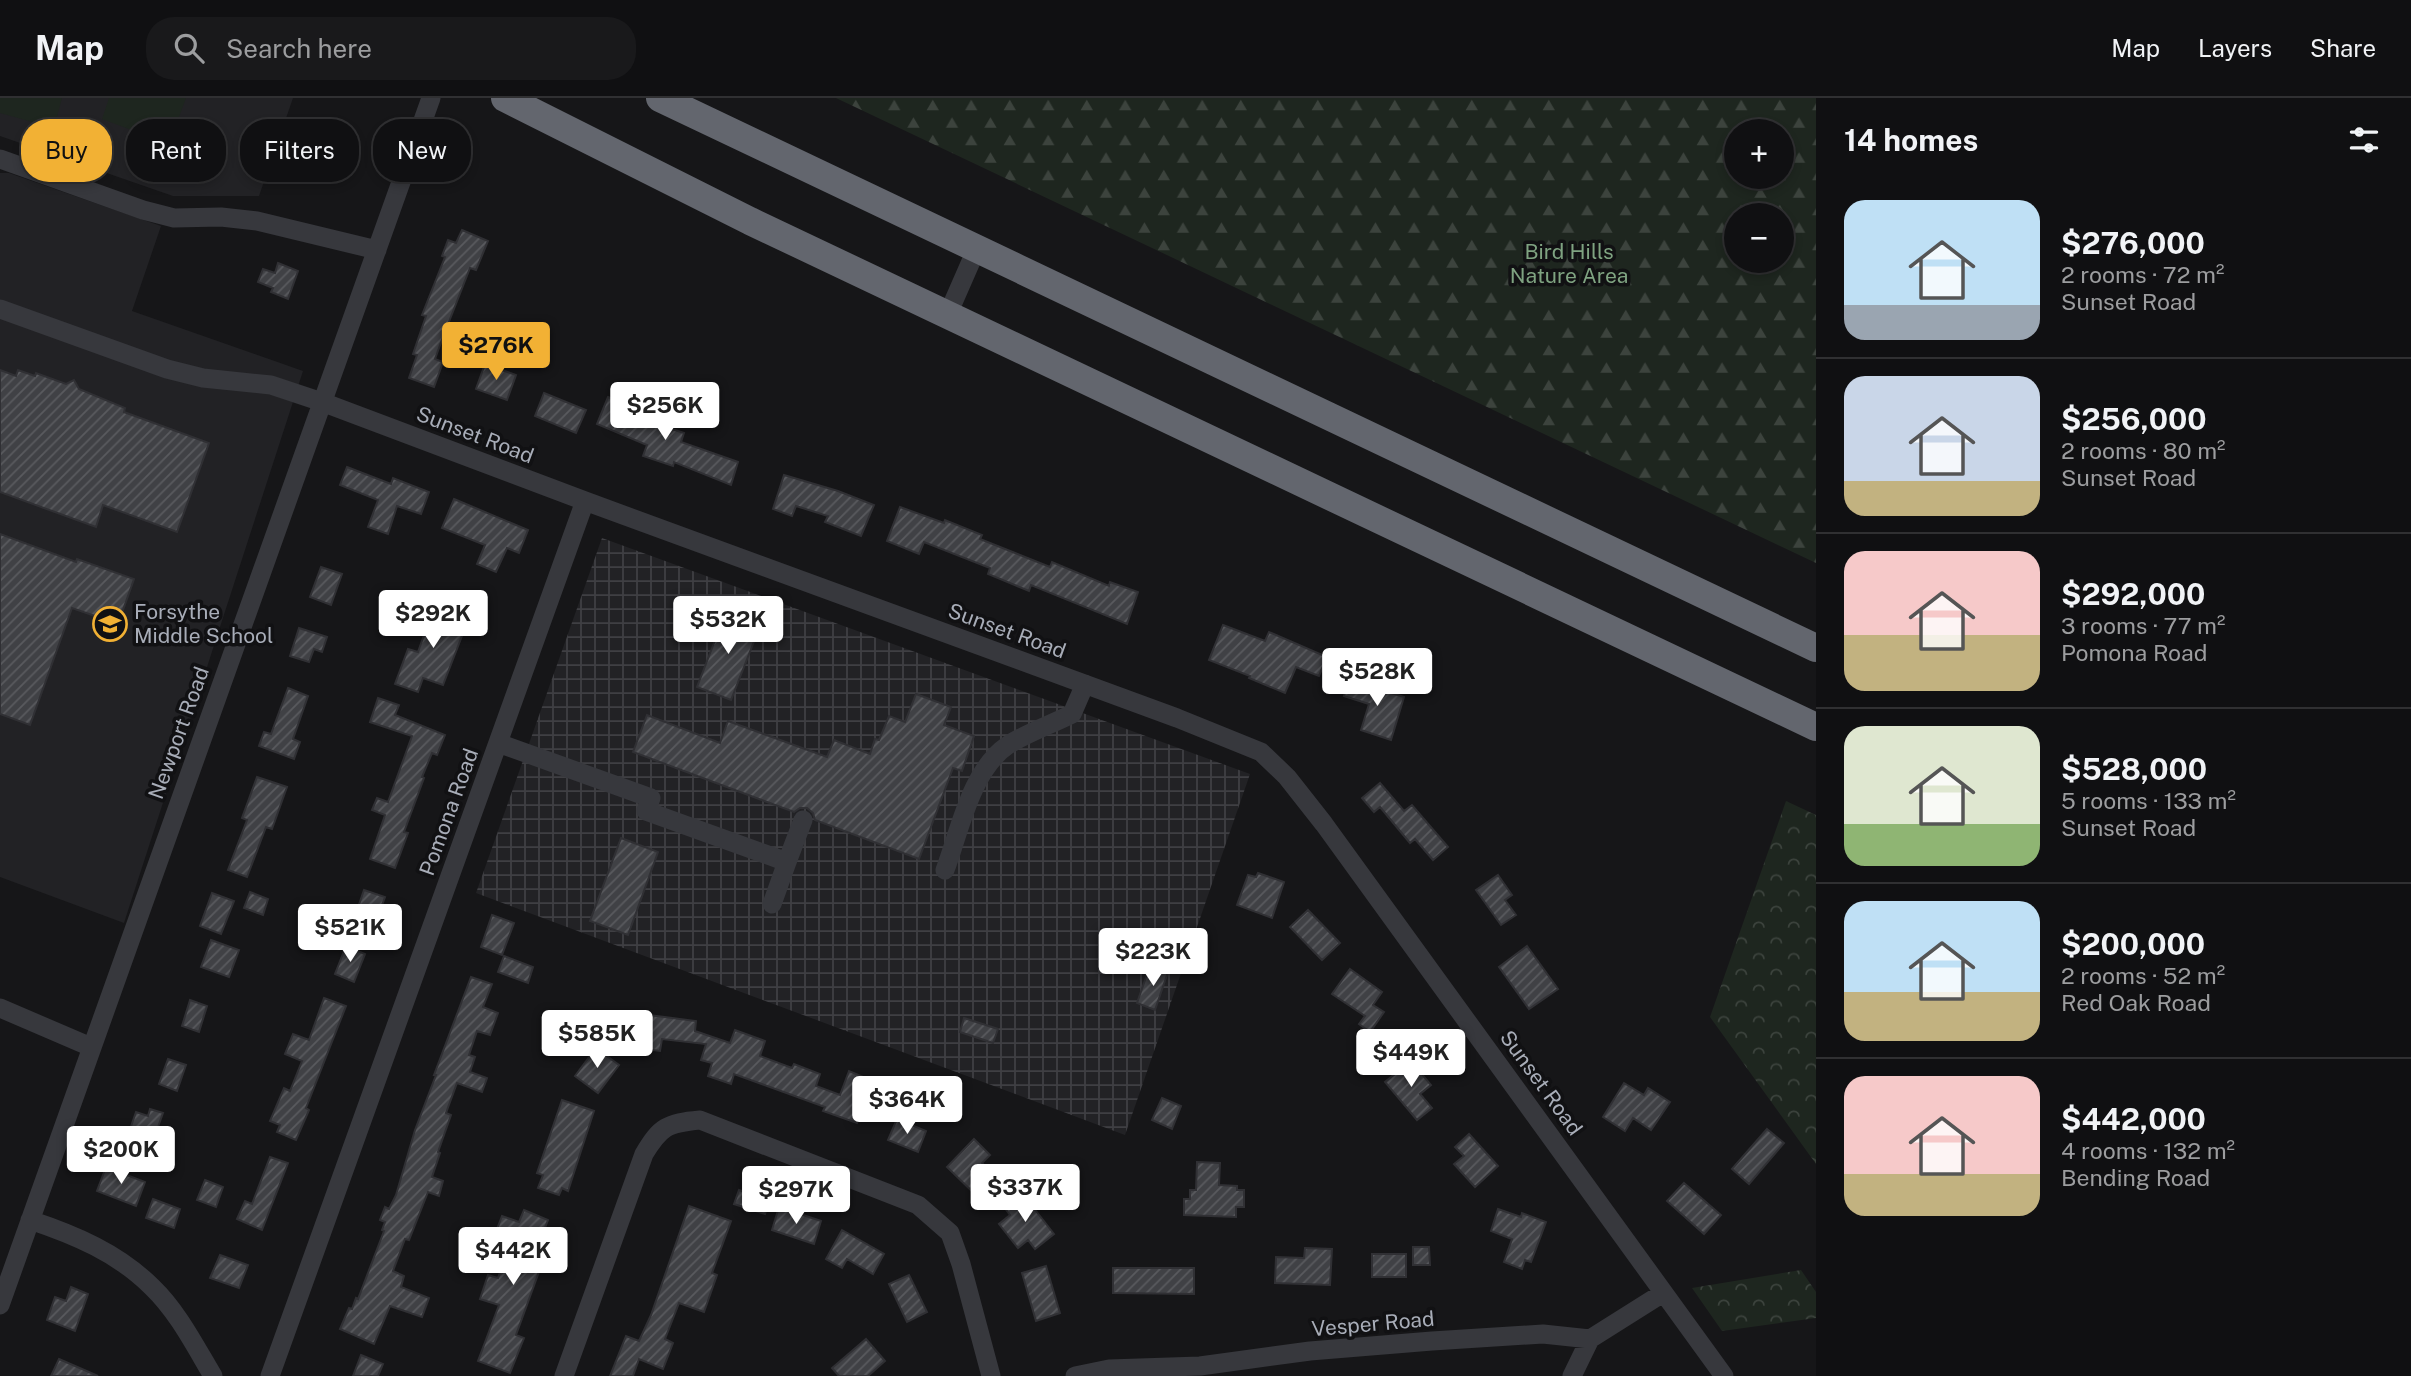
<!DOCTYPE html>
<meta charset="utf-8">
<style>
body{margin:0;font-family:"Public Sans",sans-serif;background:#19191b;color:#f1f3f6;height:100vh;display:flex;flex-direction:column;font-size:26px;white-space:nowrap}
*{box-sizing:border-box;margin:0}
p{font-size:23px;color:#9c9d9f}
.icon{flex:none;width:38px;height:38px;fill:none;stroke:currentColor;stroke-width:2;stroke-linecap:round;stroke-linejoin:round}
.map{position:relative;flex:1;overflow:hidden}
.side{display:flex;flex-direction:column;background:#101012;width:595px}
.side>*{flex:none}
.top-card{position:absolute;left:21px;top:21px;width:665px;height:63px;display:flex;gap:14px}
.buttons{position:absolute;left:1724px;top:21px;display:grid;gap:14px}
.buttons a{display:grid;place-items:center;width:70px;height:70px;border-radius:50%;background:#101012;box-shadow:0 4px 10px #0003,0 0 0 2px #303032;font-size:35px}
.price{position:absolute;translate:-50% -60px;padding:0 16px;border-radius:7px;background:#fff;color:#222;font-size:23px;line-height:46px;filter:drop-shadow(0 2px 4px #0008)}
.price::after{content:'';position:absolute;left:50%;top:42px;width:21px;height:16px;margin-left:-10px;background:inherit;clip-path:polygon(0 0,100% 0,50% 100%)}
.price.selected{background:#f2b134;color:#111}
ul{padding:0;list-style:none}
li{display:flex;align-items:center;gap:21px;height:175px;padding:0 28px}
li+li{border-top:2px solid #303032}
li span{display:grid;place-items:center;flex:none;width:196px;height:140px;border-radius:21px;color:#555}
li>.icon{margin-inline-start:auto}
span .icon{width:84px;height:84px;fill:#fffc;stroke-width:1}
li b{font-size:30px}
h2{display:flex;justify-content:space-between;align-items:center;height:84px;padding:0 28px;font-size:30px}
.tag{padding:0 24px;border-radius:28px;background:#101012;box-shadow:0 4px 10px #0003,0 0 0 2px #303032;font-size:24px;line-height:63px}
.tag.selected{background:#f2b134;color:#111}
header{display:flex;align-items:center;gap:42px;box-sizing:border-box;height:98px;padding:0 35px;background:#101012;border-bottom:2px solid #303032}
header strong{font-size:33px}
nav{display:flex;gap:38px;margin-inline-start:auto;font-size:24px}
.search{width:490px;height:63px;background:#19191b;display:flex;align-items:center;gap:18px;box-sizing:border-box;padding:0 24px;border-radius:28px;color:#9c9d9f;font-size:26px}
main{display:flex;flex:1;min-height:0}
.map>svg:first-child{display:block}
</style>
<header>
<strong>Map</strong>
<div class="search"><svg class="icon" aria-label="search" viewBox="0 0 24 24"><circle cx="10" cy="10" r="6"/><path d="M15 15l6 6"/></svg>Search here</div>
<nav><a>Map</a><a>Layers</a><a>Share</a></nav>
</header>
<main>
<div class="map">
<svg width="1816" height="1278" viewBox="0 0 1816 1278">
<defs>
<pattern id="industrial-grid" width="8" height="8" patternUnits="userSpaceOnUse" patternTransform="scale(1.75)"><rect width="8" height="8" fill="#222225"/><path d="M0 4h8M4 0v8" fill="none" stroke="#3f3f43"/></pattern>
<pattern id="forest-firs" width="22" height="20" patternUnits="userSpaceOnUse" patternTransform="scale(1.75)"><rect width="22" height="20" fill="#1e261f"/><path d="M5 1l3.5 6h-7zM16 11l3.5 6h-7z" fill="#3c433d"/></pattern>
<pattern id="park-crowns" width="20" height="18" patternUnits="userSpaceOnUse" patternTransform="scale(1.75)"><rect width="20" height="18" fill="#1e261f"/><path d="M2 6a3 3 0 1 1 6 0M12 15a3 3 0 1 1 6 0" fill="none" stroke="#3c433d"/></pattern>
<pattern id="building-hatch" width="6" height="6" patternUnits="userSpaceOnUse" patternTransform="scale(1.75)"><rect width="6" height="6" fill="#404145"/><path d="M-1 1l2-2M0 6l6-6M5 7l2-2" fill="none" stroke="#595a5e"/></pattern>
</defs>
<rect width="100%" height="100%" fill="#161618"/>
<!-- built -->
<path fill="#222225" d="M0,0H293L259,98H173L0,38Z
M0,75H9L161,128L132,213L303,273L124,825L0,779Z"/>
<!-- industrial -->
<path fill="url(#industrial-grid)" d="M602,440L1250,676L1125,1037L476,795Z"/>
<!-- forest -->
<path fill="url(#forest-firs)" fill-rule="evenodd" d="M836,0H1816V465ZM1736,33H1782V79H1736ZM1736,117H1782V163H1736Z"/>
<!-- park -->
<path fill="url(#park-crowns)" d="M1786,703L1816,717V1066L1710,919Z
M1801,1172L1816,1194V1220L1722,1233L1692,1190Z"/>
<!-- pitch -->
<path fill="#1e261f" d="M0,0H62L54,30L0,15Z
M109,0H186L169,46L102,21Z"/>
<!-- building -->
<path fill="url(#building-hatch)" stroke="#303034" stroke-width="2" d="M462,132L488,143L476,172L470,170L443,239L435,261L443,264L434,289L409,280L417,257L413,256L426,218L422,217L445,159L442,158L448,142L456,145Z
M278,165L298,173L288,201L271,194L273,190L258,184L263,171L275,175Z
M485,266L516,277L507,302L476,291Z
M0,272L16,278L18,272L35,278L36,275L66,286L74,282L79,291L125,310L124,314L209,345L177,434L103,407L96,429L0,394Z
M544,295L586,312L576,335L535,318Z
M608,299L644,314L641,321L684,335L681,344L738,364L731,387L674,364L673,368L643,358L647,347L597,326Z
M347,369L391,386L393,380L429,394L421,416L397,408L388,436L368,429L378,402L340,387Z
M784,377L838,393L874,407L861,438L825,424L828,418L796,408L792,418L773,411Z
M454,401L528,432L519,455L507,450L496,474L477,466L485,447L442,430Z
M900,409L944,425L945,422L982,437L980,441L1050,469L1052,464L1109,488L1110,484L1138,494L1127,526L1031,487L1029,493L988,476L990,470L924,444L919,456L887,443Z
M0,436L76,464L77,461L134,481L118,526L72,510L30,627L0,616Z
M321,469L342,476L331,507L310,499Z
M436,503L461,512L456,527L465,530L443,587L423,580L418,594L395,586L408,551L418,554Z
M726,514L760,528L731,602L697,589Z
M1223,527L1265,543L1269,534L1327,559L1319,578L1296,569L1285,595L1249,580L1250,578L1209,562Z
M299,530L327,539L322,554L314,551L309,564L290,558Z
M1349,582L1404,599L1391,642L1361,632L1369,606L1344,598Z
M288,590L308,598L293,641L300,644L294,661L259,648L264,634L271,636Z
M916,596L951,609L944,627L974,638L962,673L953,670L919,761L815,722L813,715L807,710H800L794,714L633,654L647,617L720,645L728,623L827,659L834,642L870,656L875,641L879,642L889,618L905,624Z
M378,600L399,607L395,617L445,637L437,657L432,655L422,679L424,680L404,734L408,735L395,770L370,761L385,717L372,712L377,700L388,704L412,638L370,624Z
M257,679L287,689L272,731L266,729L247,779L228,772L247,722L242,720Z
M1380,685L1404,713L1412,707L1448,749L1433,762L1415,741L1410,745L1380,709L1374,714L1362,700Z
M621,740L658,754L628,837L590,823Z
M1258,775L1284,784L1272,820L1237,807L1248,777L1256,779Z
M1498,777L1512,797L1505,802L1516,817L1501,827L1476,792Z
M364,792L385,799L374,828L354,821Z
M250,794L268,801L263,817L244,810Z
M212,795L234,803L221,836L200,828Z
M1308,812L1340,845L1322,862L1290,829Z
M492,817L514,825L502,857L481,849Z
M329,827L344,832L338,847L323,842Z
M211,842L239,852L229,879L201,869Z
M346,848L365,856L354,884L335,876Z
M1527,848L1558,891L1529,911L1499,869Z
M504,858L533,869L528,885L498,874Z
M1150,868L1168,874L1155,912L1137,905Z
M1350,871L1382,894L1373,907L1384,914L1370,934L1359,926L1365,918L1332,896Z
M471,879L492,886L483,909L498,915L490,937L477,933L469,957L475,959L470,974L487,980L482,994L457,985L446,1015L451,1017L438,1054L440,1055L432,1079L443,1083L439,1098L428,1094L409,1142L405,1141L393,1173L404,1178L401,1189L429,1200L422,1219L390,1208L374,1246L340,1231L349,1210L352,1211L356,1200L358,1201L384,1133L382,1132L385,1124L380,1122L385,1109L389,1111L396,1097L415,1032L436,977H434Z
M324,900L346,908L306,1010L309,1012L296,1042L277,1034L280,1027L270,1023L284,990L290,993L302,963L285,956L293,936L309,942Z
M190,902L207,908L199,934L182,928Z
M641,916L696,923L695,933L730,945L735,932L765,943L760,958L792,970L794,966L820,976L816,988L840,997L849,973L873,983L871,988L888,995L879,1019L862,1012L857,1025L823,1013L825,1009L734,976L731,986L708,978L712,965L701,962L706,946L662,941L660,953L637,950Z
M964,920L998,931L993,945L960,934Z
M596,950L619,967L598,995L575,978Z
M168,961L186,967L177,993L159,986Z
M1411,963L1431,987L1420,996L1432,1010L1417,1022L1385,984Z
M1624,985L1644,997L1648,990L1670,1004L1651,1032L1633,1020L1625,1033L1603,1019Z
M1162,1000L1181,1008L1172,1031L1152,1022Z
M562,1002L594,1013L568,1093L562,1090L559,1097L538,1090L543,1077L537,1075Z
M150,1011L163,1015L150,1051L126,1043L136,1014L148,1018Z
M897,1021L926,1033L918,1054L888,1042Z
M1767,1031L1784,1045L1749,1086L1732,1071Z
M1469,1036L1498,1068L1475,1089L1454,1066L1464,1058L1455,1049Z
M974,1041L990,1057L982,1065L998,1081L979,1100L947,1069Z
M270,1059L288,1065L262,1132L237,1121L245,1103L252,1106Z
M1197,1064L1220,1065L1219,1087L1237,1088V1092H1244V1109H1236V1119L1184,1117V1101H1190V1092H1196Z
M106,1069L145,1084L136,1108L97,1093Z
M205,1082L223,1089L216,1109L197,1102Z
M1684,1085L1721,1117L1704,1136L1667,1103Z
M739,1092L769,1103L765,1116L734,1106Z
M1022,1095L1054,1136L1035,1151L1028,1142L1018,1150L999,1126L1010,1117L1004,1109Z
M153,1101L180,1111L174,1130L146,1120Z
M689,1108L731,1123L712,1175L717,1177L704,1214L679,1205L665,1241L673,1245L663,1271L639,1261L633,1278H610L626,1238L639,1243L651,1217Z
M779,1109L821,1123L814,1146L772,1132Z
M1498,1111L1521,1119L1522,1115L1546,1124L1531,1164L1525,1162L1522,1171L1504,1164L1512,1141L1491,1133Z
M524,1112L548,1122L543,1135L552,1138L516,1237L524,1240L510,1275L478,1263L499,1207L480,1201L488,1177L498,1180L510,1145L494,1139L502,1118L519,1124Z
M842,1132L884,1156L873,1176L847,1161L842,1170L826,1161Z
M1413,1149H1429L1430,1167H1413Z
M1305,1150L1332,1151L1330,1187L1275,1185L1276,1159L1304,1160Z
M1372,1156H1406V1179H1372Z
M220,1157L248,1167L239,1190L210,1180Z
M1046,1168L1060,1215L1036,1223L1022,1175Z
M1113,1170H1194V1196L1113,1195Z
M909,1177L927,1214L907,1224L889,1186Z
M71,1189L88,1196L75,1233L47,1222L55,1199L66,1203Z
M866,1241L885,1263L868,1278H839L832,1270Z
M361,1257L383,1266L378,1278H353Z
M59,1261L98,1278H51Z"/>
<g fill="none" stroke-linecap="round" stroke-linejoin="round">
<!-- minor -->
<path stroke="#37383d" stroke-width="19" d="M0,61L143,112L174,120L221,119L257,123L377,152
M0,211L167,271L203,280L271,287L322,304L585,403L1177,620L1261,654L1287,679L1324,726L1724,1278
M948,216L976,152
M498,645L651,700L646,713L787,764L772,806
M787,764L803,722
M945,772C960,732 971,672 1008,647C1027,635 1052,626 1072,616L1085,586
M0,910L91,949
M30,1122C75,1137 118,1155 152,1189C178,1214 195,1248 213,1278
M0,1207L431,0
M270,1278L585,403
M564,1278L644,1056C660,1029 667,1025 700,1022L918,1107L950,1135L961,1166L991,1278
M1075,1278L1109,1271L1200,1268L1310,1253L1432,1243L1543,1236L1590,1241L1663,1195
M1572,1278L1590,1241"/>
<!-- highway -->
<path stroke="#63666e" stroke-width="28" d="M505,0L750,123L1816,629
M660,0L1816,550"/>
</g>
<!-- icons -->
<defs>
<g id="school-ring" transform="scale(1.75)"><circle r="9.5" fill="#111113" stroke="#f2b134" stroke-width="1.5"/><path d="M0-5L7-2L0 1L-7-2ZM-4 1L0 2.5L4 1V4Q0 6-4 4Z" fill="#f2b134"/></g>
</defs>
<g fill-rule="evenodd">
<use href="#school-ring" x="110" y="526"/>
</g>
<g text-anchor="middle" stroke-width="7" stroke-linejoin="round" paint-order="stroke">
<!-- park labels -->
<g font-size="21" fill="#7fa381" stroke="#111113">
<text x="1569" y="161">Bird Hills<tspan x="1569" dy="24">Nature Area</tspan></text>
</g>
<!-- street labels -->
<g font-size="21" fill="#a8adb8" stroke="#111113">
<text transform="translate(475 337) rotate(21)" y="7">Sunset Road</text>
<text transform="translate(1007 533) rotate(20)" y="7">Sunset Road</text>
<text transform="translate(179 635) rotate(-70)" y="7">Newport Road</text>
<text transform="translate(449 714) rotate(-70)" y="7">Pomona Road</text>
<text transform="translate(1541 985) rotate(54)" y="7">Sunset Road</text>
<text transform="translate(1373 1226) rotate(-5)" y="7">Vesper Road</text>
</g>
<!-- poi labels -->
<g font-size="21" fill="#a8adb8" stroke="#111113" text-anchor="start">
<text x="134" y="521">Forsythe<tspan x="134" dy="24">Middle School</tspan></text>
</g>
</g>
</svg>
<div class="buttons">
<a>+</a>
<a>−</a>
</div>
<b class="price selected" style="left:496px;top:284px">$276K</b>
<b class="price" style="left:665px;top:344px">$256K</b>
<b class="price" style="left:433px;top:552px">$292K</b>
<b class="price" style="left:728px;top:558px">$532K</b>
<b class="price" style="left:1377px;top:610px">$528K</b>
<b class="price" style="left:350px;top:866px">$521K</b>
<b class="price" style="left:1153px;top:890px">$223K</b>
<b class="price" style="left:597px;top:972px">$585K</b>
<b class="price" style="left:1411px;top:991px">$449K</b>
<b class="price" style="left:907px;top:1038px">$364K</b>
<b class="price" style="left:121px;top:1088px">$200K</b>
<b class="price" style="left:1025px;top:1126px">$337K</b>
<b class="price" style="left:796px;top:1128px">$297K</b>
<b class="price" style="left:513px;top:1189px">$442K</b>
<div class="top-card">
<a class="tag selected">Buy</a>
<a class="tag">Rent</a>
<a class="tag">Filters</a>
<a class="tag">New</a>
</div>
</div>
<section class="side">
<h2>14 homes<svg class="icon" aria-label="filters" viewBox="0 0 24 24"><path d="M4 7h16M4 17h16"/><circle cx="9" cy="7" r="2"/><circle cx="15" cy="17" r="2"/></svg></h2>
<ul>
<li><span style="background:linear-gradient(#bfe0f5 75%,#9aa5b1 0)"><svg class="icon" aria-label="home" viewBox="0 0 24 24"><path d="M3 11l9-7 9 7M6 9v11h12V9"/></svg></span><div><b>$276,000</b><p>2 rooms · 72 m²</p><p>Sunset Road</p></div></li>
<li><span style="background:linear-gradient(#c9d6e8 75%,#c2b280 0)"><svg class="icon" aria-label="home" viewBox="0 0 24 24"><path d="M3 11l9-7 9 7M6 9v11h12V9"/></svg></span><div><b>$256,000</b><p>2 rooms · 80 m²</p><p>Sunset Road</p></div></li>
<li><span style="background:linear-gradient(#f6c9c9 60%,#c2b280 0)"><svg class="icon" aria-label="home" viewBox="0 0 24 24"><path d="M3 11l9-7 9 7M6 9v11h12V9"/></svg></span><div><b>$292,000</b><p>3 rooms · 77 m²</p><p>Pomona Road</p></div></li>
<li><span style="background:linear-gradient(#dfe7d0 70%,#8fb573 0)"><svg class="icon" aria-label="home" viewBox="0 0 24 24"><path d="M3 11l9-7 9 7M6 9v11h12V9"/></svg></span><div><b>$528,000</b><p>5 rooms · 133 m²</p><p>Sunset Road</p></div></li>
<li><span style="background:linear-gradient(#bfe0f5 65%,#c2b280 0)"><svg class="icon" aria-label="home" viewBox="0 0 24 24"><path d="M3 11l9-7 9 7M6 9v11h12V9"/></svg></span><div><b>$200,000</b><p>2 rooms · 52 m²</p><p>Red Oak Road</p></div></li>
<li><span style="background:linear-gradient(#f6c9c9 70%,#c2b280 0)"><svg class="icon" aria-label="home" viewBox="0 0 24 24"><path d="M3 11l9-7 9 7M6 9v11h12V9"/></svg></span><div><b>$442,000</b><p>4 rooms · 132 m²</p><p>Bending Road</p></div></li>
</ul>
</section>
</main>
